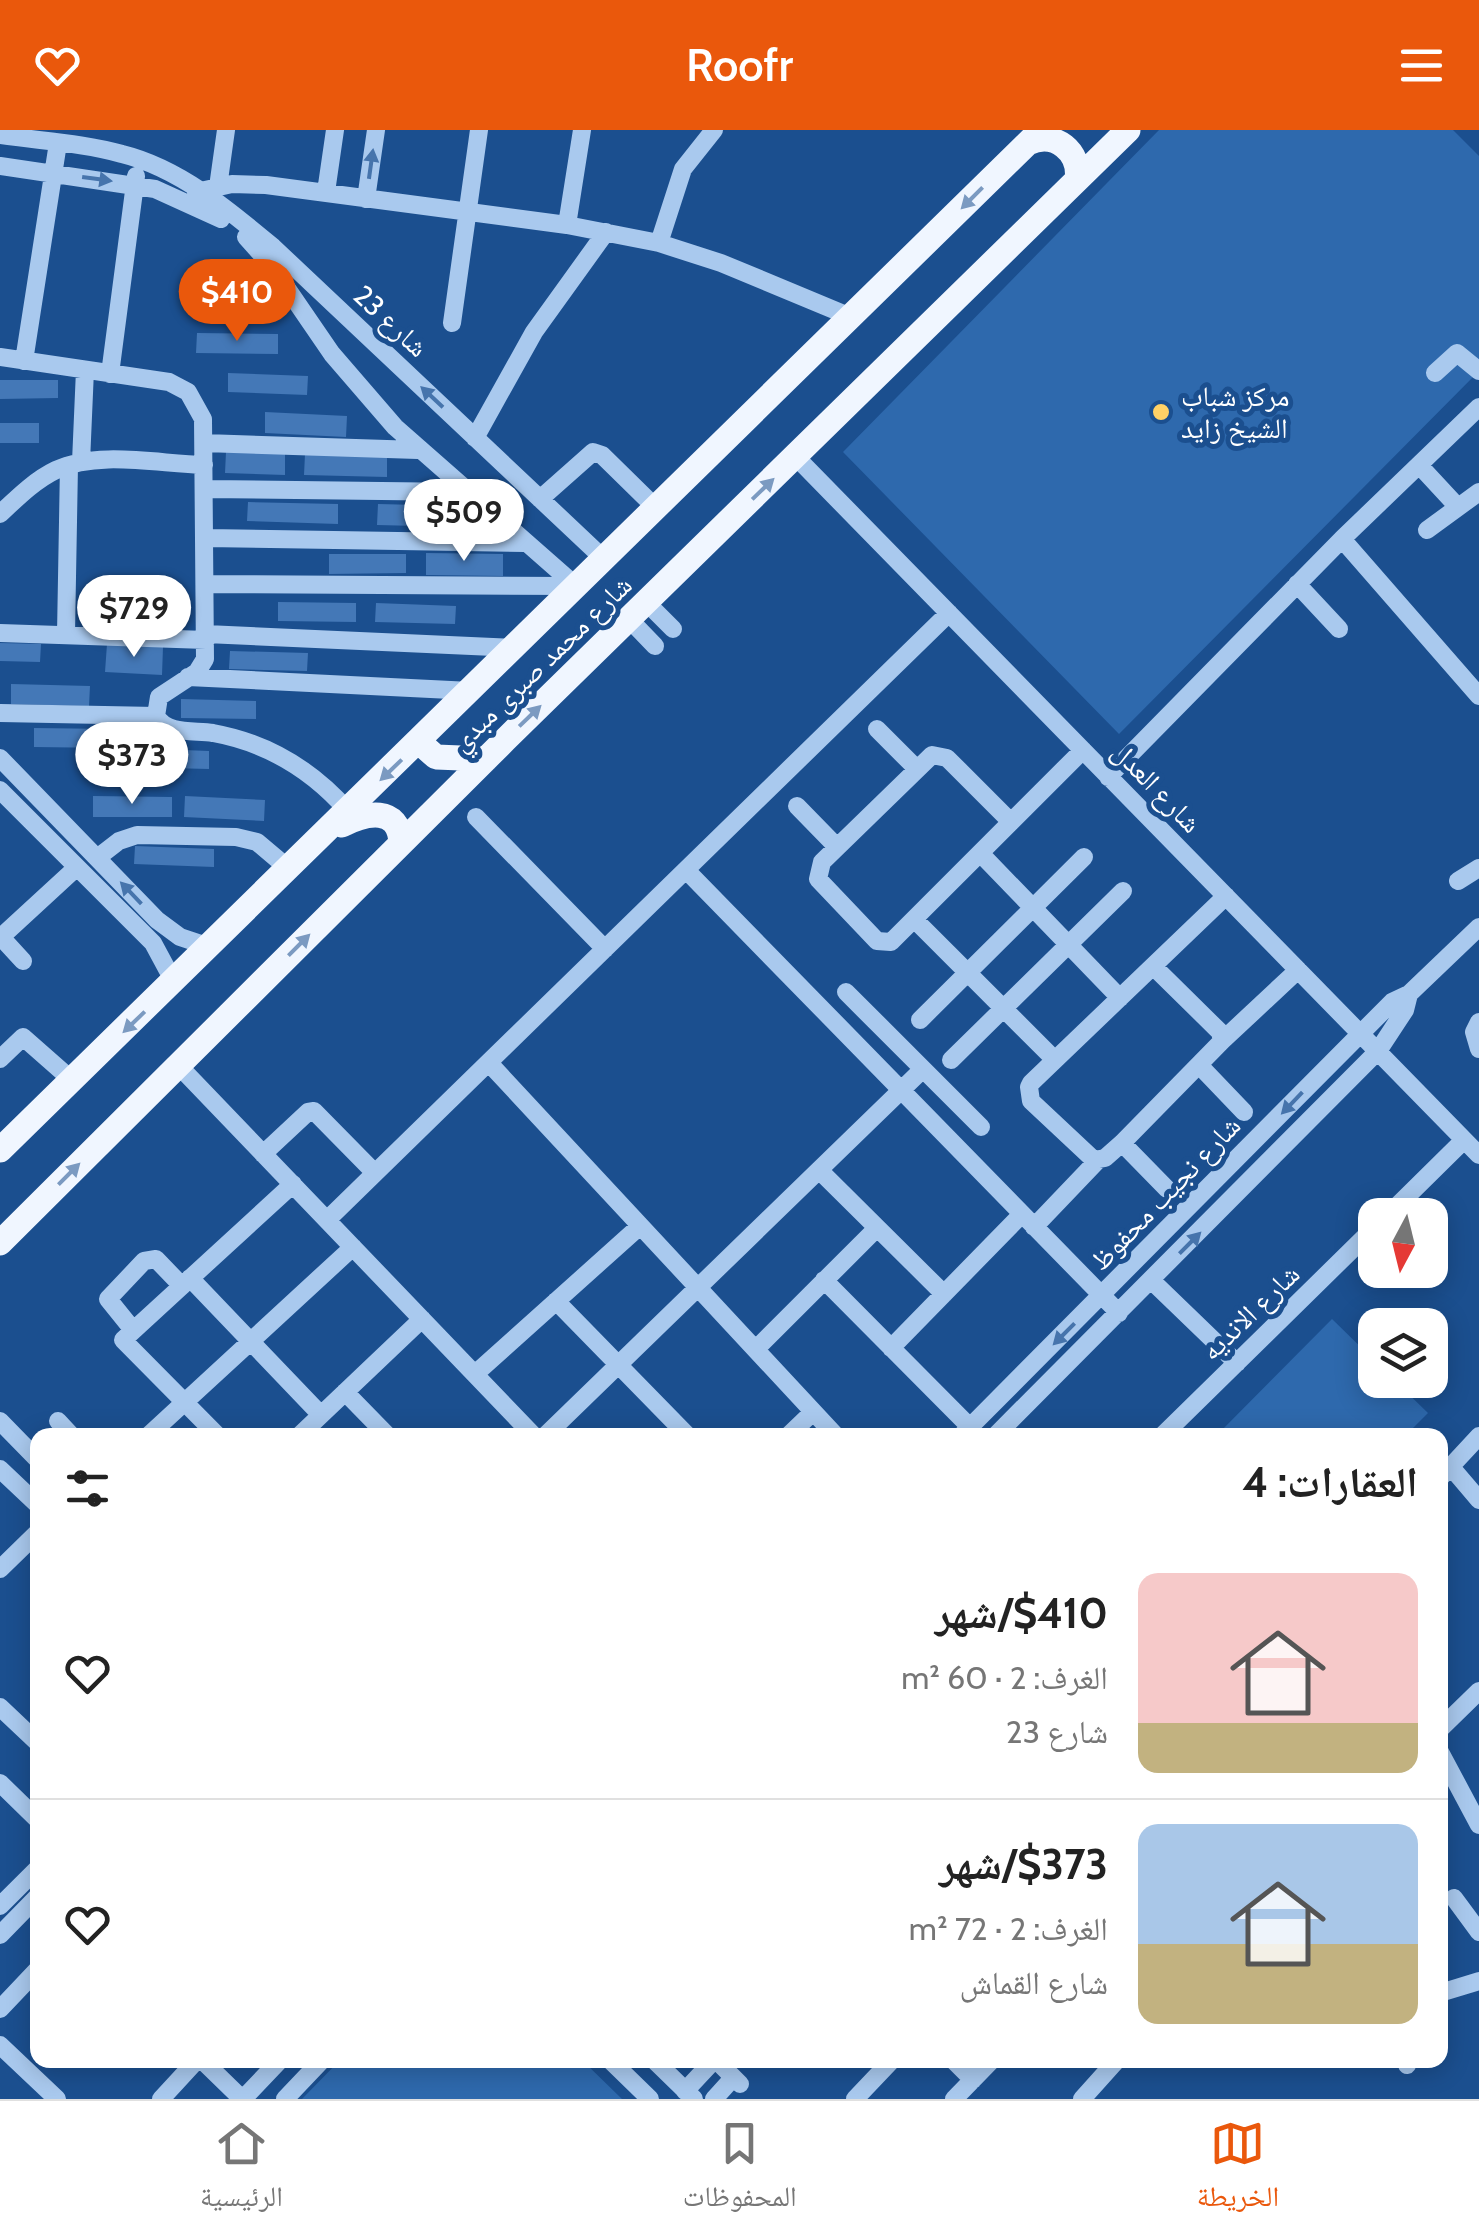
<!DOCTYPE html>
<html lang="ar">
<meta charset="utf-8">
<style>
body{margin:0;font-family:Cabin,"Noto Naskh Arabic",sans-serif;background:#f2f2f2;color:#222;direction:rtl;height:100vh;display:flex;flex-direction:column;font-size:38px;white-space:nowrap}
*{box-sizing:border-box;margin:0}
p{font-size:32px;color:#767676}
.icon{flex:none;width:55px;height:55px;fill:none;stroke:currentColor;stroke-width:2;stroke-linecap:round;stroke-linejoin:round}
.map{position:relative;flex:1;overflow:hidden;direction:ltr}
.sheet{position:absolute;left:30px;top:1298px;width:1418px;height:640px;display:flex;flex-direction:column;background:#fff;border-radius:20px;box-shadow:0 5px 25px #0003;direction:rtl}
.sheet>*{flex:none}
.needle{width:65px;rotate:187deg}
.fabs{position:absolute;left:1358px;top:1068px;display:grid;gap:20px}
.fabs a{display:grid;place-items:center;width:90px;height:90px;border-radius:20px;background:#fff;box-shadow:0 5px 25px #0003;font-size:50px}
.price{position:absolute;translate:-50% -85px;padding:0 22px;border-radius:35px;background:#fff;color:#222;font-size:32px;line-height:65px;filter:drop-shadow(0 2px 5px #0008)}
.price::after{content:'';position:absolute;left:50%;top:60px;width:30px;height:22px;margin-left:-15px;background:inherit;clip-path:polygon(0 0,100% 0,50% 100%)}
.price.current{background:#ea580c;color:#fff}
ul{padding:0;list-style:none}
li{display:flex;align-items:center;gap:30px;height:250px;padding:0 30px}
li+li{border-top:2px solid #e0e0e0}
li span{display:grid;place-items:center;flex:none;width:280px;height:200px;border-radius:20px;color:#555}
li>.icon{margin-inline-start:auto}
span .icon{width:120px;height:120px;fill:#fffc;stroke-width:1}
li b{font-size:42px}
h2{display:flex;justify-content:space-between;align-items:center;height:120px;padding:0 30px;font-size:42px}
header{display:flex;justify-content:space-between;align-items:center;height:130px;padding:0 30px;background:#ea580c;color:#fff;font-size:45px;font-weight:600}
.menu{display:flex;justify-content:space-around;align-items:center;height:140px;border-top:2px solid #e0e0e0;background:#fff;font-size:28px;color:#767676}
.menu a{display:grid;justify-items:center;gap:5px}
.menu .current{color:#ea580c}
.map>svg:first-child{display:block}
</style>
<header><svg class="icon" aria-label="menu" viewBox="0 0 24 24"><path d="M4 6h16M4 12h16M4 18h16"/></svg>Roofr<svg class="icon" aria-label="heart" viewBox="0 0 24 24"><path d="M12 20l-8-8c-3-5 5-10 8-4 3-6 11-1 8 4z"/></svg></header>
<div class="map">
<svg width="1479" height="1969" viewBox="0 0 1479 1969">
<rect width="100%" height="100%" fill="#1b4f8f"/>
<!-- green -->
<path fill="#2e69ad" d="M1159,0H1453L1479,26V241L1119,604L843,322Z
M1332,1189L1375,1231V1250H1394L1428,1283L1406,1305H1217Z
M340,1930H582L622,1969H302Z"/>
<!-- building -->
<path fill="#4478b7" d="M197,203L278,204V224L196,223Z
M228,243L308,246L307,265L228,262Z
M0,250H58V268L0,269Z
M265,282L347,286L346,307L265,303Z
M0,293H39V313H0Z
M226,322L285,324V345L225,343Z
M305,324L387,327V347L304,345Z
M248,372L338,374V394L247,391Z
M378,374L457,376V397L377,395Z
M426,423L503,424V446L426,445Z
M329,424H406V443L329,444Z
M278,472L356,473V492L278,491Z
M376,473L456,476L455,494L375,492Z
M0,513L41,514L40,532L0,531Z
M107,514L163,517L162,545L105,542Z
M230,521L308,523L307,541L229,539Z
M11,554L90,556L89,576L11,574Z
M181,569L256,571V589L181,588Z
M34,598L112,599V618L34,617Z
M131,618L209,621V639L130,637Z
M93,666L172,667V687H93Z
M185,666L265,670L264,691L184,687Z
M135,716L214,719V737L134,734Z"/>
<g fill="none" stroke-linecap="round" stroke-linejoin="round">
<!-- minor -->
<path stroke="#a9c9ee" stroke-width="18" d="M0,5C40,11 83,13 122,24C179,38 229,80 273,117L605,430
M0,36L155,59L221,89
M218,57L226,0
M196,62L232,54L266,55L567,95L659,113L721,133L851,187
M326,62L335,0
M366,69L376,0
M567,95L582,0
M246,107L271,135L332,224L395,297L576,456
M659,113L683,39L714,0
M452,193L479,0
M0,227L169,252L188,262L203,289L205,529L197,542L159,567L156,586C167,605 194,600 213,603C268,613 312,640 348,681
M24,231L58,13
M1435,243L1457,223L1479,241
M110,244L136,46
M475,308L534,202L606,102
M204,313L418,320
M796,327L1479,1025
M81,332L85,240
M1419,335L1458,377
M205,359L466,362
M540,369L593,322L602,325L657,379
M0,384C17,368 35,350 56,340C98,320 159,334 204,335
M1427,400L1479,362
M206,408L525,413
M1342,409L1479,566
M206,454L576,456
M1297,454L1339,499
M646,472L673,499
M629,489L655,516
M0,503L206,510
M66,504L69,335
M206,504L514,518
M188,547L471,561
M0,583L156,586
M877,599L916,638
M0,628L157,790L180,807L210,817
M1108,647L1342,409L1479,277
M0,660L153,813L174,852
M797,676L837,717
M476,687L605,819
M1011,692L947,628L932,625L822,732L818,749L877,811L891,812L1083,620
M980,723L1120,868
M97,728L119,711L137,705L236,707L257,712L289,739
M686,740L1119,1183
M1458,751L1479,738
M914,789L1055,930
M1,807L23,831
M0,808L76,738
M1153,836L1220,902L1222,911L1122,1013L1105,1028L1094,1030L1031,971L1029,957L1031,953L1226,766
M846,862L981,997
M920,890L1084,727
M1479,892L1474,902L1479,919
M1222,911L1298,840
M0,929L23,907L73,951
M951,930L1123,761
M489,933L835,1305
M178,935L533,1305
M1199,935L1244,982
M1122,1013L1167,1059
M263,1024L308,982L314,981L375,1043
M819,1040L944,1164
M1388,1085L1464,1010
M327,1090L949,483
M1034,1097L1098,1030
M190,1148L321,1285
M824,1150L970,1297
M1152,1151L1237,1233
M556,1171L687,1305
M133,1200L108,1169L144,1131L156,1129L182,1156
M891,1218L1022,1084
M756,1219L877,1098
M475,1244L640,1096
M345,1262L387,1305
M0,1291L38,1330
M58,1291L71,1305
M149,1305L353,1117
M217,1305L123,1210L293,1054
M300,1305L422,1189
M546,1305L923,939
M789,1305L813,1282
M962,1305L1392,872L1409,864L1479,797
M996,1305L1378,921L1405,880L1409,864
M1163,1305L1375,1097
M1451,1337L1479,1370
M0,1339L38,1375
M1440,1348L1479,1306
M0,1439L38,1402
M0,1577L38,1613
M1440,1599L1479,1561
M1440,1622L1479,1695
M0,1653L38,1690
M1454,1768L1479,1802
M0,1776L38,1738
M0,1805L38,1766
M1440,1863L1479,1851
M0,1879L38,1839
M0,1915L57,1969
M202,1930L242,1969
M610,1930L650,1969
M654,1930L694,1969
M716,1930L740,1954
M953,1930L973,1950
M1406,1930L1407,1935
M685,1961L714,1930
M161,1969L197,1930
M243,1969L280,1930
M285,1969L322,1930
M714,1969L733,1948
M855,1969L892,1930
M954,1969L992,1930
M1082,1969L1117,1930"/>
<!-- major -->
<path stroke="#f0f6ff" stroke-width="25" d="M1028,13C1055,0 1081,22 1077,50
M419,612L436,627L486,629
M342,695C365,683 399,675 401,713
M0,1020L1041,0
M0,1113L505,610L1128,0"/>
</g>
<!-- one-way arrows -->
<defs><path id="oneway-solid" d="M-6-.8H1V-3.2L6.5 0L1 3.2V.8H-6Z" transform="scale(2.5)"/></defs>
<g fill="#4674ac">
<use href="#oneway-solid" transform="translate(371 34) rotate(-82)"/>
<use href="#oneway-solid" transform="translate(97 49) rotate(8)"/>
<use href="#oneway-solid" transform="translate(432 267) rotate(-137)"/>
<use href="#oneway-solid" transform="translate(131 763) rotate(-134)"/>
<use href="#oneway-solid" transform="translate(1292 973) rotate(134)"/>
<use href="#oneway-solid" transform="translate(1190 1113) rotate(-45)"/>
<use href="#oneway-solid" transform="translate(1064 1204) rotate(135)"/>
</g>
<g fill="#7b9ac1">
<use href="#oneway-solid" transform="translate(972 68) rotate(135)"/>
<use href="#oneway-solid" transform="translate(763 359) rotate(-44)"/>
<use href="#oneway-solid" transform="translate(530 586) rotate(-44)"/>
<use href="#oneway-solid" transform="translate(391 640) rotate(136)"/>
<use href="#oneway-solid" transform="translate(299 815) rotate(-45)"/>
<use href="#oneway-solid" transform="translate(134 892) rotate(136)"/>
<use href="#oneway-solid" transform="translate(69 1044) rotate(-45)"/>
</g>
<!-- markers -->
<circle fill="#ffd166" stroke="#1b4f8f" stroke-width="4" cx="1161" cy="282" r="10"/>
<g text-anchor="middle" stroke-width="10" stroke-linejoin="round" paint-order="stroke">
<!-- street labels -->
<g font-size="28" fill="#fff" stroke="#1b4f8f">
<text transform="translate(391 191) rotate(43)" y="10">شارع 23</text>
<text transform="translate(541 533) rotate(-44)" y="10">شارع محمد صبرى مبدي</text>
<text transform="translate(1157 657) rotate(46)" y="10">شارع العدل</text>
<text transform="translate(1165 1063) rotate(-46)" y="10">شارع نجيب محفوظ</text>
<text transform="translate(1250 1182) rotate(-44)" y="10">شارع الانديه</text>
</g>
<!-- poi labels -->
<g font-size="28" fill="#fff" stroke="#1b4f8f" text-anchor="start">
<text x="1181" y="276">مركز شباب<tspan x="1181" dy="32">الشيخ زايد</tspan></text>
</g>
</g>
</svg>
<div class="fabs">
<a><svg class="needle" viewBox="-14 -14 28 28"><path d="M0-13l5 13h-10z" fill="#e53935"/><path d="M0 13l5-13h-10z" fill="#767676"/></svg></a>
<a><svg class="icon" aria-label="layers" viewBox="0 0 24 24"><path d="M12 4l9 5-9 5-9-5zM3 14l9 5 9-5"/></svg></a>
</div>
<b class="price current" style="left:237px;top:214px">$410</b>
<b class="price" style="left:464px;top:434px">$509</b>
<b class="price" style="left:134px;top:530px">$729</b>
<b class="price" style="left:132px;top:677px">$373</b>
<section class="sheet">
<h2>العقارات: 4<svg class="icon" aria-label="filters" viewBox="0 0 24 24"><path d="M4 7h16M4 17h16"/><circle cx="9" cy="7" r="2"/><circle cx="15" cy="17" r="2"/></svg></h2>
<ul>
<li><span style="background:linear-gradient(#f6c9c9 75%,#c2b280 0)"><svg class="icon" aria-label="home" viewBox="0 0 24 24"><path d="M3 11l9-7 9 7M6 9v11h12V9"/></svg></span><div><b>$410/شهر</b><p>الغرف: 2 · 60 m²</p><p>شارع 23</p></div><svg class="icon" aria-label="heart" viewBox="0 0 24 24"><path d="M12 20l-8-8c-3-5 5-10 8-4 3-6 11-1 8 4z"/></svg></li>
<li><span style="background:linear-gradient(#a9c7e8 60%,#c2b280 0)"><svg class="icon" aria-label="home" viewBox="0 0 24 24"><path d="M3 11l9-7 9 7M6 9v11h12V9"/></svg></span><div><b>$373/شهر</b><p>الغرف: 2 · 72 m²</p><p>شارع القماش</p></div><svg class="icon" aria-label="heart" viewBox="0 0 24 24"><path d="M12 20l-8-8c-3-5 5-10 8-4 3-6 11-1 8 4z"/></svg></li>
</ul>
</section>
</div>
<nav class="menu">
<a class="current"><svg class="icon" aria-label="map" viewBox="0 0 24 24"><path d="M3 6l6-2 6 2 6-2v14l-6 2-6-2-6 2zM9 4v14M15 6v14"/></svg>الخريطة</a>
<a><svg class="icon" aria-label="saved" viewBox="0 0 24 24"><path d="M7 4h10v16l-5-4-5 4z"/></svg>المحفوظات</a>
<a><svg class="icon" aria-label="home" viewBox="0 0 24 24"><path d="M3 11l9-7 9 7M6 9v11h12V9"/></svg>الرئيسية</a>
</nav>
